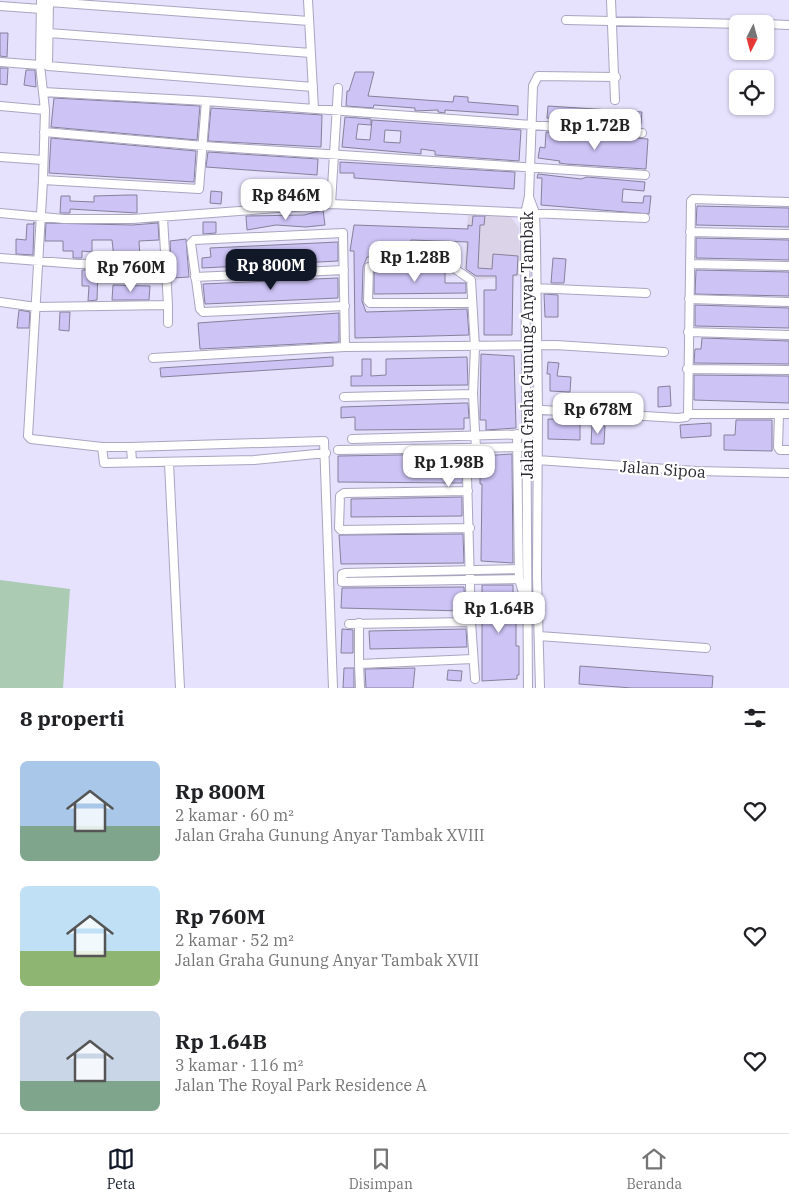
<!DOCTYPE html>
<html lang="id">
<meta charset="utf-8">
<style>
body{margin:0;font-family:"IBM Plex Serif",serif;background:#f2f2f2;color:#202124;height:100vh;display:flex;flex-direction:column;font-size:19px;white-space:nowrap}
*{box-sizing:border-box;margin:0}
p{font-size:16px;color:#757577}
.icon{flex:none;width:28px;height:28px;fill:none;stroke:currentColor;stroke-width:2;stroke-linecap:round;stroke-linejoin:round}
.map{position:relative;height:688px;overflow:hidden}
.drawer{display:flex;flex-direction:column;background:#fff;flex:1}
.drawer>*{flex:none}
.needle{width:32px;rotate:186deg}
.controls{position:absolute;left:729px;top:15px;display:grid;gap:10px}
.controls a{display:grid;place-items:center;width:45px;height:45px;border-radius:8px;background:#fff;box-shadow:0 1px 4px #0004;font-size:25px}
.price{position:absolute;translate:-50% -42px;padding:0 11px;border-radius:10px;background:#fff;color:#222;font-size:16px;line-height:32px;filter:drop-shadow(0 1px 2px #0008)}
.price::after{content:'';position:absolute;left:50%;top:30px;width:15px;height:11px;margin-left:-8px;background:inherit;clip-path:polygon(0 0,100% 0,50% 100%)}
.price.active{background:#111827;color:#fff}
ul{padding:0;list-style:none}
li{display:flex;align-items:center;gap:15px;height:125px;padding:0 20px}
li span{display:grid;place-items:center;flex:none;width:140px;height:100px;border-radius:8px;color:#555}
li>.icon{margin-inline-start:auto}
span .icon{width:60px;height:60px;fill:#fffc;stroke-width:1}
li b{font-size:21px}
h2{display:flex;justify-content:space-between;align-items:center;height:60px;padding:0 20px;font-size:21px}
.tab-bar{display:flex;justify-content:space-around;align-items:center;height:70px;border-top:1px solid #e0e0e0;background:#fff;font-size:14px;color:#757577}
.tab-bar a{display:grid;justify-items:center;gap:2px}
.tab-bar .active{color:#111827}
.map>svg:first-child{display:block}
</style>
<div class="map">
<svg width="789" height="688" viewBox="0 0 789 688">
<rect width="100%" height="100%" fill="#e6e1fd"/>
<!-- education -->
<path fill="#dbd4e9" d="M468,213L509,214L519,228L521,276L476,280L464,271Z"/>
<!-- green -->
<path fill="#abccb3" d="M0,580L70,589L63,688H0Z"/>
<!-- building -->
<path fill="#cdc3f5" stroke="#86819a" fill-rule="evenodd" d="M0,33H8L7,57L0,56Z
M0,68H8L7,85L0,84Z
M26,70H35L36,87L24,85Z
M355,72H374L368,96L453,102L454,96L468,97V102L518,106V115L445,110V113L438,112V110L415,111V108L374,105L373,108L346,106L347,91H349Z
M54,98L200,106L197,140L51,127Z
M548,106L642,112L641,124H634V127L607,125V122L547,118Z
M211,108L322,115L321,147L208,141Z
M345,117L371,119V125L358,124L356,139L370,140L372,120L521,130L519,161L435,155V151L421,149V154L342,147ZM385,130L401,131L400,143L384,142Z
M546,132L648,139L646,169L566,164L559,163L560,161L538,158L540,147L545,148Z
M51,138L196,151L194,182L49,173Z
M208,152L318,159L317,175L206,167Z
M340,162L515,172L514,189L354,178V173H340Z
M538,174L581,179L587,177L645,182L644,191L623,189L622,202L643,203L644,196H651L649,214L541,205L542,178H537Z
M314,186H323V199L314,200Z
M286,187H296V197H286Z
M211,191L222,192L221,204L210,203Z
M264,191L272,192V203H263Z
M128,195H137V213L70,209V213H60L61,196H70V201L94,202V196Z
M697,206L789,208V227L696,225Z
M323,210L325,225L306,227L276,225L247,230L246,216L304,215Z
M473,216H485L484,225H480L478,268L492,269L493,254L518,256L517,275H513L512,335H484V290H496V276H476L466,269L468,242L411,240L410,256L367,257L363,267L362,301L366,312L467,309L469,335L355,338L354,251H350L354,225L468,229V225L472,226Z
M34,222L33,255L16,254V239L26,240L27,224H34Z
M203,222H216V233L203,234Z
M46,223L132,225L158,223L159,240L139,241L140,256L114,258L112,240H92V252L82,251V258H73V251H63V241H45Z
M696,238L789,240V260L696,258Z
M186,239L189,277L172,278L170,241Z
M338,242V261L202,268V258L211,257L210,248Z
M553,258L566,259L564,283H551Z
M98,269L97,300L88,301L89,286H82V270Z
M696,270L789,272V296L695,294Z
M438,271H445V283H466V293L374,294V272Z
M338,278V298L205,304L203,284Z
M113,285L150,286L149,300H112Z
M544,294L558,295V317H545Z
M695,305L789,308V328L695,326Z
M19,310L30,312L29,328H17Z
M60,312H70L69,331L59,330Z
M339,313V342L200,349L198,323Z
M702,338L789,341V364L694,363L695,349H701Z
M481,354L514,356L516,428L486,430V420H480Z
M333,357V366L161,377L160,368Z
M467,357L468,385L351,386V376H362V359H371V376L386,375V359Z
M548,362L559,363L557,376L571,377L570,392L550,391V374H547Z
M694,375L789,376V403L694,400Z
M670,386L671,406L658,407V387Z
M464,403H468L469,418H464V429L355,430V417L341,418V407Z
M548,419L580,420V440L548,439Z
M736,420H772V451L724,450V435H735Z
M711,423V436L681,438L680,425Z
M592,425L605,426L604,444H591Z
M456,454H464V457L512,454L513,563L481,561L482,484H480V465L464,466L462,483L338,482V456Z
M462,497V516L351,517V499Z
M463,534L464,563L341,564L339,535Z
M482,585H513V604H516V613H519V620H516V646H519V675H517V679L482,681Z
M464,587L465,611L341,608L342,588Z
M342,629L353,630V653H341Z
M466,629L467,647L370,649L369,631Z
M580,666L713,676L712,688H632L579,684Z
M344,668H354V688H343Z
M415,668L413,688H366L365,669Z
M448,670L462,671L461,681L447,680Z"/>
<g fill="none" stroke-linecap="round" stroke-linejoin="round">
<!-- street casing -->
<g stroke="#aaa5bf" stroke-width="10">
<path id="street" d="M41,0L40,65L45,110L43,180L28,436L31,439L102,447H131L132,461
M49,0L48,66L313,87
M308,0L314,109
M611,0L615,100
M49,2L309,21
M0,6L41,9
M566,20L744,24
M765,24L789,25
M49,33L311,53
M0,62L40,65
M43,92L206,101L642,133
M0,106L45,110
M44,132L204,146L645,175
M0,157L43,160
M43,180L199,189L206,101
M529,197L535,213L536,243L538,410L537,577L540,688
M331,204L338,88
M0,213L64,219H132L331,204L645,218
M690,232L789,234
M0,258L78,264L166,262
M690,264L789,266
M195,277L344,270
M533,288L646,293
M689,299L789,302
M0,302L36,307L168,305L163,217
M471,303H370L368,301L369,267L448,264L471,280L475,347L473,394L476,449
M168,305V323
M345,306L203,312L200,309L191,243L194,240L343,233V235L345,347
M688,332L789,335
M153,358L345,347L556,345L664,352
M687,369L789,370
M344,397L473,394
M526,409L678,418L686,417L688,414L691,201L693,199L789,202
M688,414H789
M779,414L778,447L780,450H789
M517,434L519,579L525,600
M352,439L531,434
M102,447L104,463L254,460L326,453
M131,447L324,441L333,688
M338,450L531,447
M537,460L696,471L789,473
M169,463L180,688
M467,475L471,622L475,679
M468,491L344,493L340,496L339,528L341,530L470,528
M519,569L345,573L342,574V582L519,579
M359,623V664L473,659
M349,624L471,622
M539,636L706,648
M359,664L360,688
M528,688L525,214L529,196L533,86L538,76L616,77"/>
</g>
<!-- street -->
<use href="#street" stroke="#fff" stroke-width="8"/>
</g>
<g text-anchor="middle" stroke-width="4.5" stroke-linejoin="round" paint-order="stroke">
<!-- street labels -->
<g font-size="16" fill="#2a2832" stroke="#fff">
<text transform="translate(527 345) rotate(-90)" y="6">Jalan Graha Gunung Anyar Tambak</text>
<text transform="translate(663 469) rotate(4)" y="6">Jalan Sipoa</text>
</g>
</g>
</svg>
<div class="controls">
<a><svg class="needle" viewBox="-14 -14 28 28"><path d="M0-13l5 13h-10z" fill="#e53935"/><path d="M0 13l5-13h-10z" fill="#757577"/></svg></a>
<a><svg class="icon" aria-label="locate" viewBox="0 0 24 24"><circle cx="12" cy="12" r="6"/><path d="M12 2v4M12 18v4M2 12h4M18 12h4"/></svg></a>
</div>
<b class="price" style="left:595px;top:151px">Rp 1.72B</b>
<b class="price" style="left:286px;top:221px">Rp 846M</b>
<b class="price" style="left:415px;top:283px">Rp 1.28B</b>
<b class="price active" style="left:271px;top:291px">Rp 800M</b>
<b class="price" style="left:131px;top:293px">Rp 760M</b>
<b class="price" style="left:598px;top:435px">Rp 678M</b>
<b class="price" style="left:449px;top:488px">Rp 1.98B</b>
<b class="price" style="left:499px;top:634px">Rp 1.64B</b>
</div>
<section class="drawer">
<h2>8 properti<svg class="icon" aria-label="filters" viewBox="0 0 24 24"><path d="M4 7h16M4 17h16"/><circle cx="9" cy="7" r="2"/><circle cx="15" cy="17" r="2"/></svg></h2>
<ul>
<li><span style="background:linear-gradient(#a9c7e8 65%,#7fa58c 0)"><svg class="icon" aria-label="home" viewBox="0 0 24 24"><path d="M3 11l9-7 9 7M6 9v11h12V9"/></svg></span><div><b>Rp 800M</b><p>2 kamar · 60 m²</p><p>Jalan Graha Gunung Anyar Tambak XVIII</p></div><svg class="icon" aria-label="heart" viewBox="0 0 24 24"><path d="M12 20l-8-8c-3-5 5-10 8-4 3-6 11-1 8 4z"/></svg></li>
<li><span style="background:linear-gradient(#bfe0f5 65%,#8fb573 0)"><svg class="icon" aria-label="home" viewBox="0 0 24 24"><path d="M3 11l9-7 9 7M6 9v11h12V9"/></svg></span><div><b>Rp 760M</b><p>2 kamar · 52 m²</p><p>Jalan Graha Gunung Anyar Tambak XVII</p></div><svg class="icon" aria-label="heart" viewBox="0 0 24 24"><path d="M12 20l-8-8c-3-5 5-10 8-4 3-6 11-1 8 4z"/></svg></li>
<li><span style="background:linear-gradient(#c9d6e8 70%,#7fa58c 0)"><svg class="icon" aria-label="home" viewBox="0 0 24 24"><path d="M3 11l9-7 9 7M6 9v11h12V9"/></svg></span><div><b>Rp 1.64B</b><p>3 kamar · 116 m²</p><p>Jalan The Royal Park Residence A</p></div><svg class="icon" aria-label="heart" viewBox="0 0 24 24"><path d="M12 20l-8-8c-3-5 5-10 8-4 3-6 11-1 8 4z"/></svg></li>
</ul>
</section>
<nav class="tab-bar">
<a class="active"><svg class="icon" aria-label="map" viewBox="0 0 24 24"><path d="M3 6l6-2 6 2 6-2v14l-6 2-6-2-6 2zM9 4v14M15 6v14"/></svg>Peta</a>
<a><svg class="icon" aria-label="saved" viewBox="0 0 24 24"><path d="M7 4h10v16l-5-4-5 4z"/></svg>Disimpan</a>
<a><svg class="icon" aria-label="home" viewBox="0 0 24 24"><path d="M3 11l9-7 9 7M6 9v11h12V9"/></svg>Beranda</a>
</nav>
